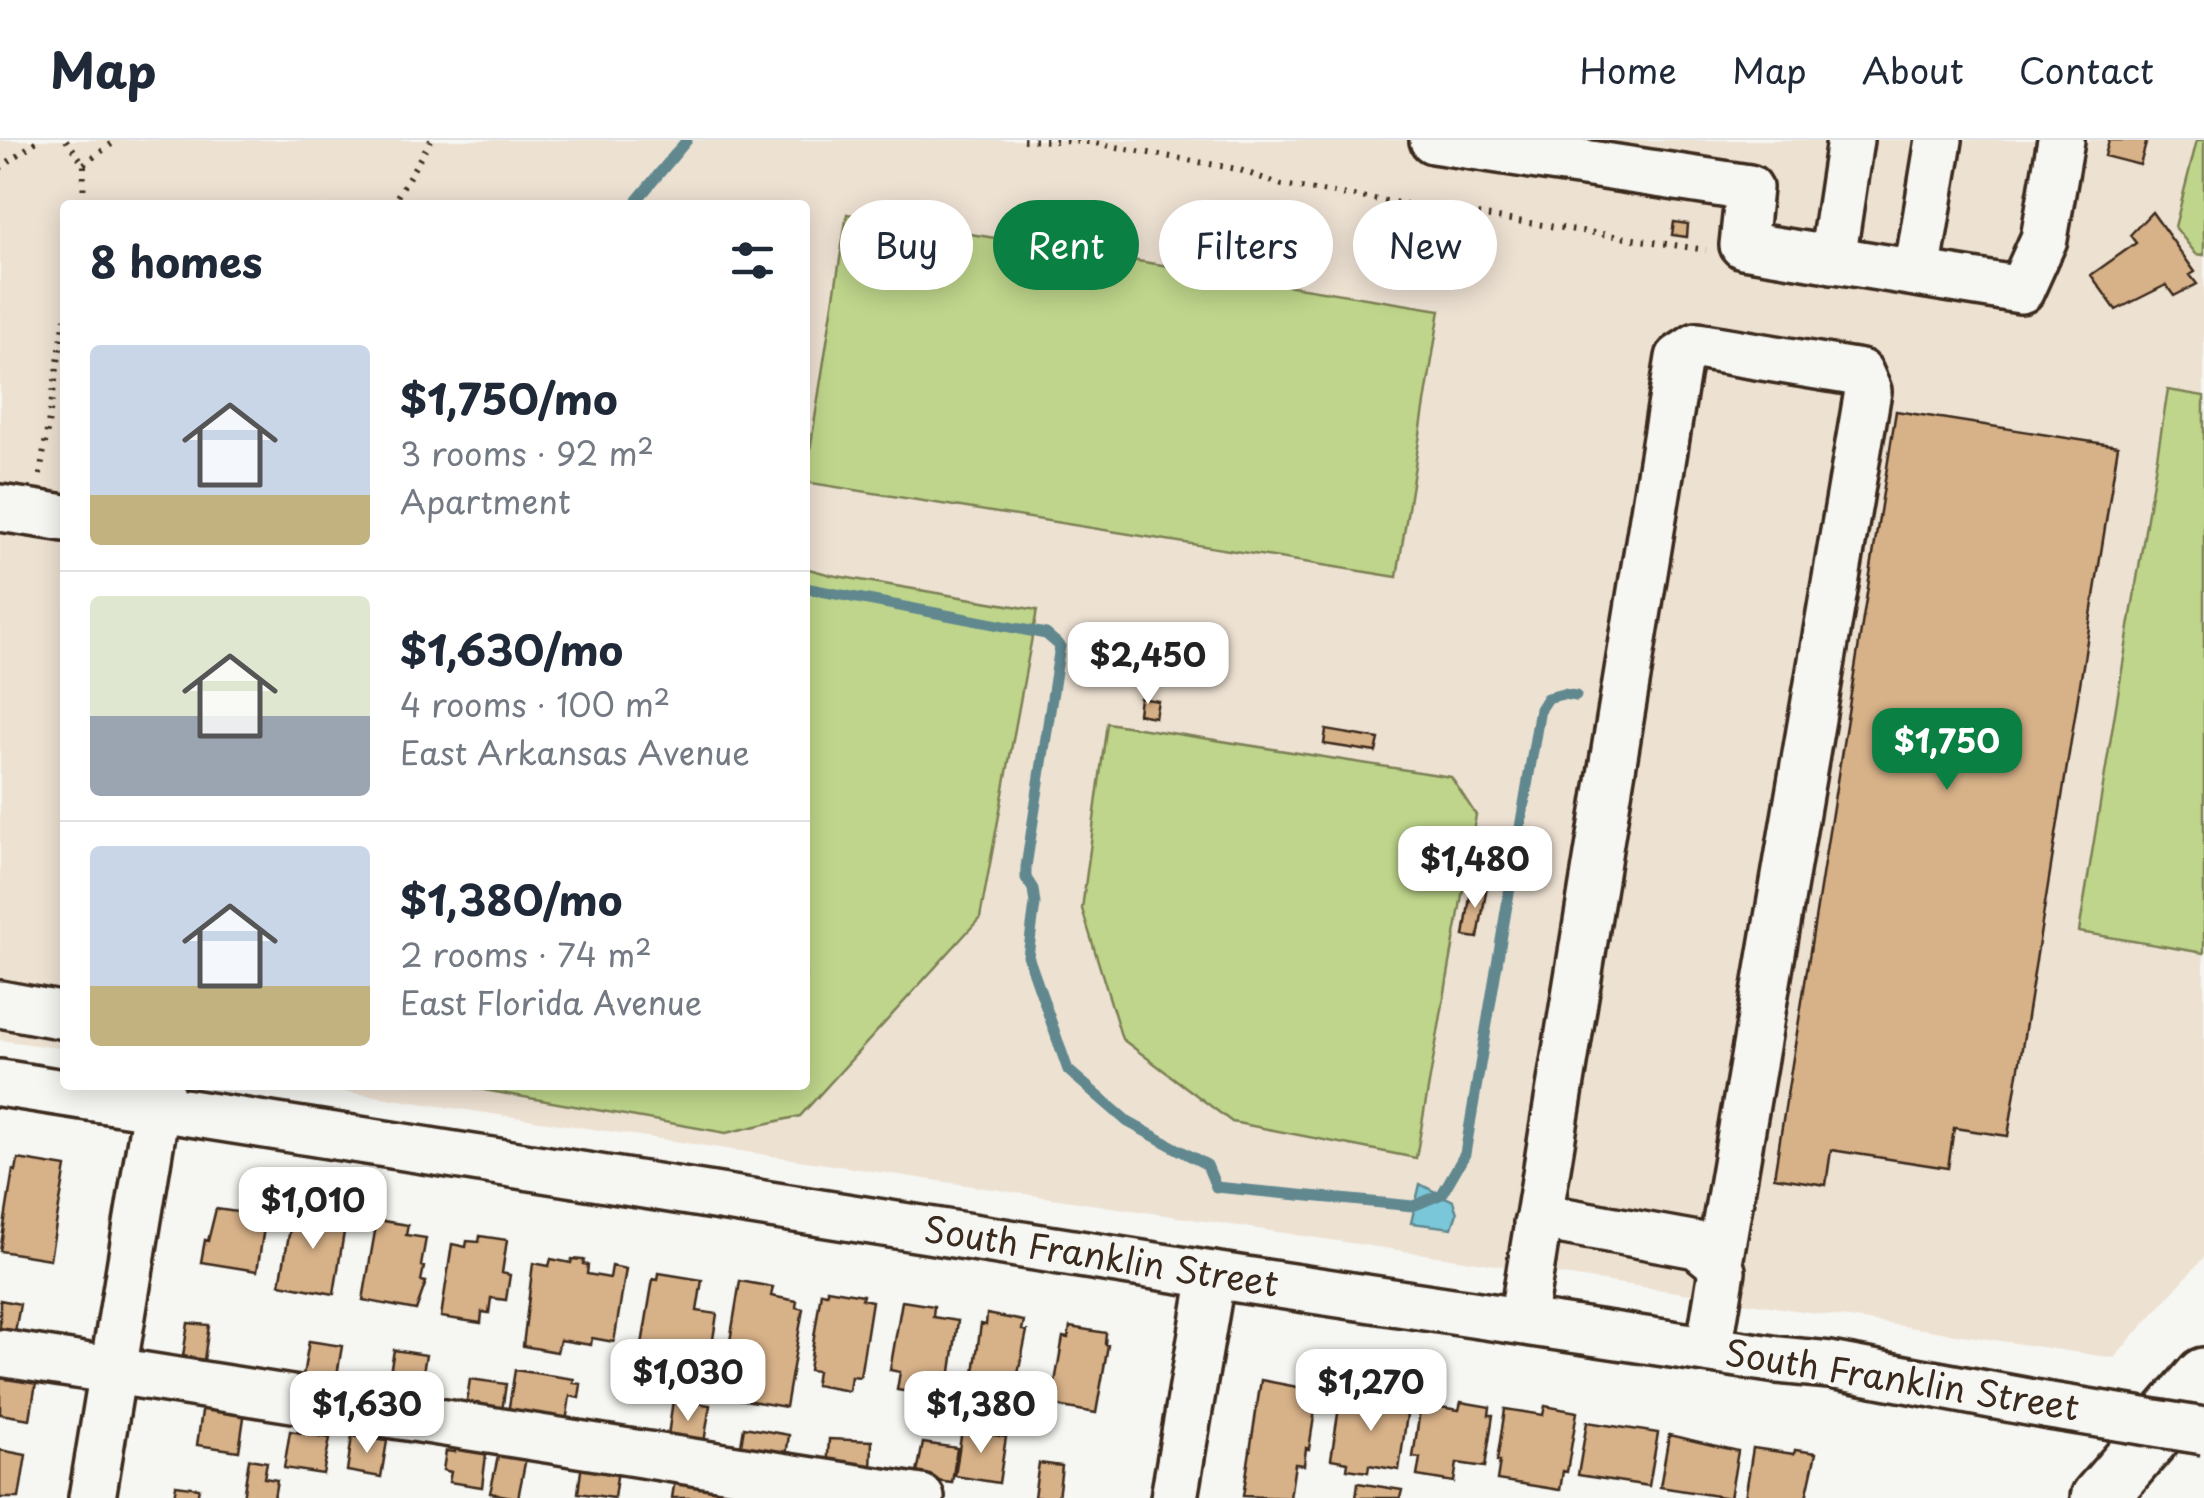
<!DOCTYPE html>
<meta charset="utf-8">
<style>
body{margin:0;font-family:"Playpen Sans",sans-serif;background:#f2f2f3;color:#1f2937;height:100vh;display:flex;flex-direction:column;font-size:38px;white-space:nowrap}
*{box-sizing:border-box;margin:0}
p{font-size:32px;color:#747a83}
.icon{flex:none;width:55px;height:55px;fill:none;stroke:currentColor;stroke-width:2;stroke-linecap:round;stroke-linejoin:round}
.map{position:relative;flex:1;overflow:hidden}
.panel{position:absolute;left:60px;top:60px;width:750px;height:890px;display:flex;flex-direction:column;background:#fff;border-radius:10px;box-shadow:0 5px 25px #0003}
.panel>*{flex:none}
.guide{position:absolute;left:840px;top:60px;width:950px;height:90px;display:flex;gap:20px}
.price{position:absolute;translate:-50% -85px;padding:0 22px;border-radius:20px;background:#fff;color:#222;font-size:32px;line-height:65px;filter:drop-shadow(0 2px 5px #0008)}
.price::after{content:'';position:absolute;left:50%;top:60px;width:30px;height:22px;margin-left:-15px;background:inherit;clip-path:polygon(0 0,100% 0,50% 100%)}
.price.active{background:#0b8043;color:#fff}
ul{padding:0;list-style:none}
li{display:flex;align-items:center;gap:30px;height:250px;padding:0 30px}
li+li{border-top:2px solid #e0e1e3}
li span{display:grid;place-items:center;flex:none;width:280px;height:200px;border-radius:10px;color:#555}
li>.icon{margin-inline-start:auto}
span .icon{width:120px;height:120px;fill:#fffc;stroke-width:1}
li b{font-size:42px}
h2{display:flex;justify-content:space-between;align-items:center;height:120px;padding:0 30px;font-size:42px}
.tag{padding:0 35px;border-radius:45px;background:#fff;box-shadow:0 5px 25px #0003;font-size:35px;line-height:90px}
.tag.active{background:#0b8043;color:#fff}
header{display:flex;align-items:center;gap:60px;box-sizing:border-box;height:140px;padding:0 50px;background:#fff;border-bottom:2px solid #e0e1e3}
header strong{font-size:48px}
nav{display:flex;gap:55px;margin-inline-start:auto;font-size:35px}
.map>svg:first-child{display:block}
</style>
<header>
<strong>Map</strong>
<nav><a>Home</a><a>Map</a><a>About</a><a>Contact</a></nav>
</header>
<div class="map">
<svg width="2204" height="1358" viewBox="0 0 2204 1358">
<rect width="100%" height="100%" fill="#f6f6f2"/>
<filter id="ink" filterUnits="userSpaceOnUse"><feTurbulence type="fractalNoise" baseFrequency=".01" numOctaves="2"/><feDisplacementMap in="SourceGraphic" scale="20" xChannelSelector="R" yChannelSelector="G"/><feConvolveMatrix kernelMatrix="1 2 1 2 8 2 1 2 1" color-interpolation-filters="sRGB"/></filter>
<g filter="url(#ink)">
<!-- built -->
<path fill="#ede1d2" d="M0,0H2204V1117L2114,1218L301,945H805V65H65V909L0,900Z"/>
<!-- green -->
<path fill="#bed58b" stroke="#7c8054" stroke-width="2.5" d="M2197,0H2204V115L2196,114L2175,87Z
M847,74L1440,170L1397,437L805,342Z
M2168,250L2204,256V813L2079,792Z
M805,428L831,435L1037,470L980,778L800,976L726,993L456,945H805Z
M1107,583L1451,637L1476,675L1416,1018L1232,982L1122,899L1082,769Z"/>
<!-- water -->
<path fill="#7ac7d9" stroke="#61888e" stroke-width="2.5" d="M1420,1044L1453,1061L1457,1073L1452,1088L1411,1083Z"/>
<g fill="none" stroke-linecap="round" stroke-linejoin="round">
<!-- stream -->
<path stroke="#61888e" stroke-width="11" d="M633,65L687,0
M805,448L1046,494L1060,506L1026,727V738L1033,749L1035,764L1028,816L1068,930L1128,982L1207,1025L1216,1047L1413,1066L1442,1054L1465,1014L1540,569L1547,558L1563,554L1576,556"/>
</g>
<!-- building -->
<path fill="#d7b188" stroke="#3b2a1e" stroke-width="2.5" d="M2109,0H2147L2140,25L2105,16Z
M2152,72L2195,132L2190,135L2197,144L2174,156L2166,145L2116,170L2091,135L2136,103L2130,95Z
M1674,82L1688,84L1687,97L1672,95Z
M1896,271L2118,306L2008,996L1954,988L1948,1028L1831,1010L1826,1045L1774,1037Z
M1140,558L1158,561L1155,577L1138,574Z
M1326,590L1379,599L1376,612L1324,604Z
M1472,744L1487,746L1478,798L1464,796Z
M18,1019L66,1027L50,1119L0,1111L13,1030L16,1031Z
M297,1066L325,1071L323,1082L345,1086L334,1154L280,1144L292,1078L295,1079Z
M216,1069L266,1076L257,1131L201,1122L205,1100L208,1101Z
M377,1080L408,1085L406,1095L426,1098L421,1126L424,1127L421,1141L426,1142L416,1170L363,1160Z
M480,1096L507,1100L502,1133L510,1135L506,1160L491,1158L489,1173L482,1172L481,1183L441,1177L452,1104L466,1107L467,1101L479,1102Z
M551,1119L571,1123L572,1119L584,1120L583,1124L588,1125L587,1134L610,1138L612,1126L626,1129L614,1202L592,1198L591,1205L560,1200L557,1212L523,1206L533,1123L549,1126Z
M659,1133L702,1140L697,1171L717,1174L708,1231L677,1226L680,1210L642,1205L653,1139L658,1140Z
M740,1141L773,1147L771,1156L797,1161L796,1167L803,1169L786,1267L721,1256Z
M827,1149L863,1155L862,1159L872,1161L860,1237L851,1236L849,1251L815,1245L817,1231L809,1230L821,1152L827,1153Z
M0,1160L20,1164L14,1198L0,1195Z
M902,1161L934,1166L933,1177L958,1181L950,1239L944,1238L941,1257L897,1250L900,1232L890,1230Z
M987,1174L1024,1181L1022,1190L1027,1191L1008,1281L968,1274L981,1184L986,1185Z
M188,1183L209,1185L204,1220L183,1216Z
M1070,1187L1106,1193L1105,1204L1108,1205L1096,1273L1051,1265L1063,1197L1068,1198Z
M309,1201L342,1206L336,1241L303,1236Z
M394,1210L426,1215L419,1254L387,1249Z
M515,1230L574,1239L573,1243L581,1244L579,1258L570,1256L566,1282L508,1273Z
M0,1231L37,1237L30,1279L0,1274Z
M470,1239L506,1244L501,1278L465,1273Z
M1261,1240L1318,1251L1309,1309L1306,1308L1304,1325L1295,1324L1290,1358L1243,1356Z
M1373,1255L1409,1261L1399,1330L1369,1325L1368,1332L1347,1329L1348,1322L1331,1319L1340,1261L1372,1265Z
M204,1258L246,1264L239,1311L197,1305Z
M673,1260L710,1265L703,1309L667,1303Z
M1461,1262L1490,1267L1489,1275H1493L1485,1327L1457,1323L1454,1342L1417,1336L1420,1318L1413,1317L1421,1264L1459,1270Z
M1545,1266L1577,1272L1567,1332L1563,1331L1560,1350L1497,1340L1500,1321H1497L1505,1269L1543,1275Z
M1587,1282L1658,1293L1649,1346L1578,1335Z
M744,1287L789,1295L784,1330L738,1323Z
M962,1290L1006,1297L999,1343L955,1336Z
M290,1291L330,1298L323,1334L284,1328Z
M1669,1295L1738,1311L1730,1358L1660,1347Z
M352,1296L387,1301L381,1337L347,1331Z
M829,1299L872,1301L871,1333L827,1330Z
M456,1302L487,1307L482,1347L449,1342L451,1332L443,1330L446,1311L455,1312Z
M923,1303L957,1308L952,1343L916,1338Z
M1753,1308L1794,1314L1795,1310L1816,1313L1806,1358H1745Z
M0,1310L26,1315L19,1358H0Z
M499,1312L526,1318L518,1358L490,1353Z
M583,1316L619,1322L614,1358L578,1353Z
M249,1319L267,1322L264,1338L277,1340L274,1358H243Z
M1039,1323L1062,1326L1058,1358L1034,1357Z
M675,1339L737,1350L735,1358H672Z
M1358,1343L1402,1350L1400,1358H1356Z
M176,1345L199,1348L197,1358H174Z"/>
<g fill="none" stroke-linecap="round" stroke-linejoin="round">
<!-- minor casing -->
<g stroke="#3b2a1e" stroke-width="52">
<g id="minor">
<path d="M1433,0L1749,48L1743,105L2021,150L2044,99L2061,0"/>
<path d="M1832,120L1850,0"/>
<path d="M1917,133L1939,0"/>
<path d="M0,368L65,378"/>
<path d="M0,864L65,876"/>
<path id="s1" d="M0,943L1212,1135L1778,1220L1830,1225L2050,1266"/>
<path d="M1537,1083L1553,1079L1697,1105L1719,1123"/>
<path d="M1522,1181L1679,218L1697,206L1860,233L1868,251L1719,1123L1722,1131L1709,1209"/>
<path d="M0,1213L921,1358"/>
<path d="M92,1358L160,945"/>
<path d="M1174,1358L1212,1135"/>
</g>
</g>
<!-- highway casing -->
<g stroke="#3b2a1e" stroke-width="62">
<path id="highway" d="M2099,1358L2204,1236"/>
</g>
<!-- path -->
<path stroke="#3b2a1e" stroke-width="6" stroke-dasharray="2.5 8" stroke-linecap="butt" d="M66,0L84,24L83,65
M1023,0L1089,2L1237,29L1282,45L1706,110
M84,24L117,0
M0,28L38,0
M392,65L431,0
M40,335L65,178"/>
<!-- minor -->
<use href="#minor" stroke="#f6f6f2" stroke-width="45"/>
<!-- highway -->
<use href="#highway" stroke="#f6f6f2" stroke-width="55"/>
<!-- minor-bridge casing -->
<g stroke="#3b2a1e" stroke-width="52" stroke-linecap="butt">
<path id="minor-bridge" d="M2050,1266L2204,1291"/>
</g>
<!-- minor-bridge -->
<use href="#minor-bridge" stroke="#f6f6f2" stroke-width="45"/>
</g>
</g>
<g text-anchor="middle" stroke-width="8" stroke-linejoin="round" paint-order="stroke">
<!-- street labels -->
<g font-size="35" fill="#3b2a1e" stroke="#f6f6f2">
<text dy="12" stroke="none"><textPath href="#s1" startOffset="1115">South Franklin Street</textPath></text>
<text transform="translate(1902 1241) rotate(9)" y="12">South Franklin Street</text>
</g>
</g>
</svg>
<b class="price" style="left:1148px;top:567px">$2,450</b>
<b class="price active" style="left:1947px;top:653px">$1,750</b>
<b class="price" style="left:1475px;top:771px">$1,480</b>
<b class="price" style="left:313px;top:1112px">$1,010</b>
<b class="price" style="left:688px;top:1284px">$1,030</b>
<b class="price" style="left:1371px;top:1294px">$1,270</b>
<b class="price" style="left:367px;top:1316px">$1,630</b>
<b class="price" style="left:981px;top:1316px">$1,380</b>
<div class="guide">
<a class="tag">Buy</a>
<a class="tag active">Rent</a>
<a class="tag">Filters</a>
<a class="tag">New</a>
</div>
<section class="panel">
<h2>8 homes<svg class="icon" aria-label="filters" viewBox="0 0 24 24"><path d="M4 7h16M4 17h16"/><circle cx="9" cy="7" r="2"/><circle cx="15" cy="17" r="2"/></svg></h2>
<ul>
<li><span style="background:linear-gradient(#c9d6e8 75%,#c2b280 0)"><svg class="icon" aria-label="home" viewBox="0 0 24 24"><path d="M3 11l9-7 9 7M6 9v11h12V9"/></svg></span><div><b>$1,750/mo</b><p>3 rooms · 92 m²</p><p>Apartment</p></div></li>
<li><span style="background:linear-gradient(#dfe7d0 60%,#9aa5b1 0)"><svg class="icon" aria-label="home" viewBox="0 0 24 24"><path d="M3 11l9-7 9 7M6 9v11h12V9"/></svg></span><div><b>$1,630/mo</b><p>4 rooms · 100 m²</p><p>East Arkansas Avenue</p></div></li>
<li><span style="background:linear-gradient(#c9d6e8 70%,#c2b280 0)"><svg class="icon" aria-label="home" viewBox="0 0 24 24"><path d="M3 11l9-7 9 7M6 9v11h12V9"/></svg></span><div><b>$1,380/mo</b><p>2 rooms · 74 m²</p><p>East Florida Avenue</p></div></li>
</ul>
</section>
</div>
